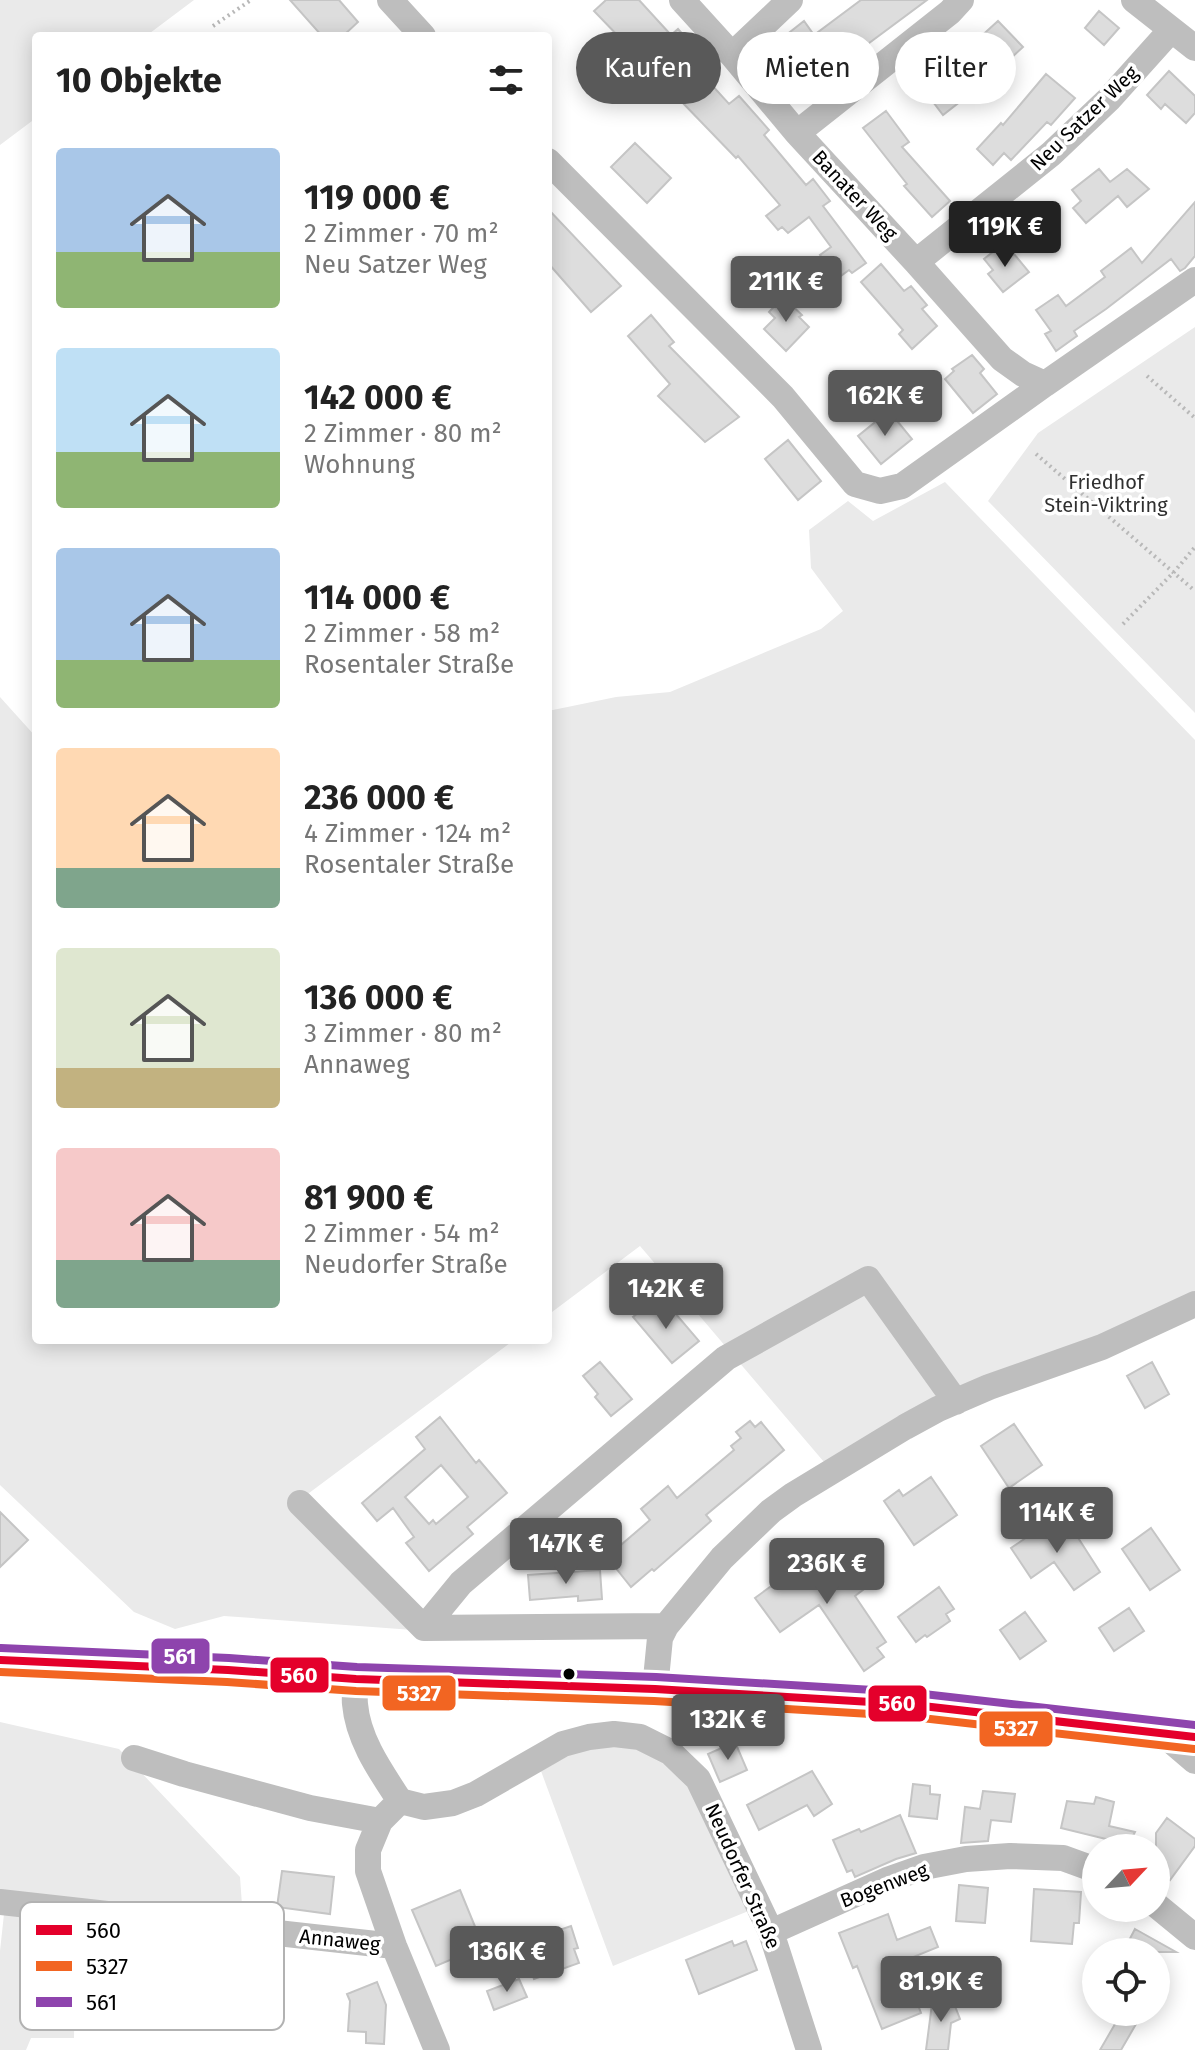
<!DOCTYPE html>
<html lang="de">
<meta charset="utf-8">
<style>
body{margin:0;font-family:"Fira Sans",sans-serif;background:#f2f2f2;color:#222;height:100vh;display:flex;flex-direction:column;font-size:30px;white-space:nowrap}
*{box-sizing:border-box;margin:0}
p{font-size:26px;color:#767676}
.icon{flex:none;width:44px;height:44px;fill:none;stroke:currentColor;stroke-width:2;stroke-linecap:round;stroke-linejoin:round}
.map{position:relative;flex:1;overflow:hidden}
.details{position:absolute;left:32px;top:32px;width:520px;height:1312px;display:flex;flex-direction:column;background:#fff;border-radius:8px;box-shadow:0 4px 20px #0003}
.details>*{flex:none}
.banner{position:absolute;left:576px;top:32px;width:498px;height:72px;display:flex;gap:16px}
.needle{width:52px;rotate:64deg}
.controls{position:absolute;left:1082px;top:1834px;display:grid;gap:16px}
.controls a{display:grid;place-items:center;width:88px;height:88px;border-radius:50%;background:#fff;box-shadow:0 4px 20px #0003;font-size:40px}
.price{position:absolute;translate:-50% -68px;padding:0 18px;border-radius:8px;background:#595959;color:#fff;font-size:26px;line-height:52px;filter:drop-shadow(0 2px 4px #0008)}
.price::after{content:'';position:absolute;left:50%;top:48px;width:24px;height:18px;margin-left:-12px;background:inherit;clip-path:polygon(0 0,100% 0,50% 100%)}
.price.selected{background:#222;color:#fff}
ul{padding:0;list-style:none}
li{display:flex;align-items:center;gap:24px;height:200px;padding:0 24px}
li span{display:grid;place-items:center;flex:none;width:224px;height:160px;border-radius:8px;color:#555}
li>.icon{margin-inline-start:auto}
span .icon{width:96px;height:96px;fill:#fffc;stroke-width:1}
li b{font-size:34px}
h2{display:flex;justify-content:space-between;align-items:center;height:96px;padding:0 24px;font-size:34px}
.chip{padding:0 28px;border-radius:36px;background:#fff;box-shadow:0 4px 20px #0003;font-size:28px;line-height:72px}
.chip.selected{background:#595959;color:#fff}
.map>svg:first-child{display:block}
</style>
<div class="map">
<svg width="1195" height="2050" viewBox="0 0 1195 2050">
<rect width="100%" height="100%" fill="#fff"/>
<!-- green -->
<path fill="#eaeaea" d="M0,0H194L146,36H36V118L0,145Z
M1195,327V713L988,501L1038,433Z
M945,482L1195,740V1295L824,1462L640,1246L548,1315V711L616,697L670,692L821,629L843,611L811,568L809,530L848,501L873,521Z
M0,697L36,737V1340H514L293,1505L413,1630L224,1616L175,1629L134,1612L0,1485Z
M0,1722L119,1749L240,1877L243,1919L0,1892Z
M623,1743L663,1759L688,1783L751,1910L613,1966L541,1771L583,1747Z
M4,1914L76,1921L74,2038H31L26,2050H0V1951Z"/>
<!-- building -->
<path fill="#ddd" stroke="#c5c5c5" stroke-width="2" fill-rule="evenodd" d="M290,0H339L358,22L343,36H322Z
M606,0H639L671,35L678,29L708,63L699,71L729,104L739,96L769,130L764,135L806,185L813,179L830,201L823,206L866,263L852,273L849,270L838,278L820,255L831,247L809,217L788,233L782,227L778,230L766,216L780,205L738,156L736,158L594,11Z
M861,0H927L849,58L855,66L835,83L832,81L807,99L795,85L813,72L785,36L804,21L814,35Z
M1099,11L1119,28L1104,45L1085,28Z
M998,21L1023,47L1001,67L977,40Z
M1169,71L1195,96V113L1186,123L1165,104L1161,109L1147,95Z
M947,72L966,97L943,115L924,90Z
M1046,74L1075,98L1051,125L1047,122L1011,160L1004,153L993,165L977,149L1001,123L1003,125Z
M886,111L909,142L902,147L950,201L932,217L904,186L907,184L863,128Z
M635,143L671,178L647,203L611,167Z
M1099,169L1110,182L1127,169L1149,189L1127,207L1118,196L1086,223L1073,208L1081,201L1072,190Z
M1195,202V256L1185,268L1180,271L1171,259L1106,309L1074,331L1077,336L1056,351L1045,334L1051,331L1036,310L1058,295L1066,306L1105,277L1101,271L1131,248L1142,263Z
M548,209L621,286L591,312L548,263Z
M999,247L1008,259L1014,254L1029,272L1003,292L988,274L993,270L984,259Z
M881,264L904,291L911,286L927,305L922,309L937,326L912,349L899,334L903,330L861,282Z
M783,297L802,315L799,317L809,327L786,351L764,329L775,318L769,312Z
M651,315L674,342L669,346L739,417L705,442L658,396L670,384L628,336Z
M972,355L984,369L980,373L997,394L973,413L945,379L954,371L952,369Z
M889,411L912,439L881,464L858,436Z
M788,440L821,481L798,500L765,459Z
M654,1300L670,1318L675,1313L699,1341L672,1363L633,1317Z
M600,1362L632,1399L611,1416L595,1397L598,1394L583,1376Z
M1152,1362L1169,1394L1145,1408L1127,1376Z
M440,1417L476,1463L479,1460L507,1493L467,1527L473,1534L429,1571L406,1543L414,1537L393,1508L377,1521L362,1503L425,1449L416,1437ZM441,1465L468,1497L436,1524L433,1520L429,1524L405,1497Z
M750,1421L755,1427L761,1422L784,1450L706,1515L711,1521L654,1571L652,1569L631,1587L607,1557L650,1520L641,1509L668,1486L677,1498L734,1450L731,1446L741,1438L736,1432Z
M1014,1424L1042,1465L1009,1488L981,1446Z
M931,1477L957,1515L914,1545L884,1501L899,1490L903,1496Z
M0,1512L28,1540L0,1567Z
M1066,1519L1100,1572L1074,1590L1054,1562L1031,1578L1011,1548L1036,1531L1040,1537Z
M1151,1528L1180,1570L1150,1590L1122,1549Z
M808,1557L827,1583L860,1559L876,1580L855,1596L886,1642L877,1648L884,1657L864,1671L819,1605L780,1632L755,1598L774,1584L772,1581Z
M600,1570L602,1599L578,1601V1596L530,1600L528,1575Z
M939,1587L954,1609L946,1614L950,1621L927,1637L925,1635L916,1642L898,1617Z
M1129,1608L1144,1631L1114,1651L1099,1628Z
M1025,1612L1046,1641L1020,1659L1000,1630Z
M735,1742L747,1770L720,1782L708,1754Z
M812,1771L832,1804L814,1816L807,1805L759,1830L747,1805Z
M913,1784L930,1786V1794L940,1795L937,1819L909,1816Z
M983,1791L1015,1794L1011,1822L991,1820L988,1841L961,1843L965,1807L980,1809Z
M1096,1797L1114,1802L1109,1826L1135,1832L1127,1848H1104L1106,1839L1061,1828L1067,1801L1094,1804Z
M900,1815L916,1853L896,1859L855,1877L852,1870L847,1872L833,1840L859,1829L861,1832Z
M1167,1818L1195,1839V1846L1170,1880L1156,1870V1833Z
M282,1871L334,1877L330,1914L277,1907Z
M959,1885L988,1888L985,1923L956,1921Z
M1034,1889L1081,1892L1079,1923H1074L1072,1944L1031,1941Z
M460,1890L483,1946L436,1966L412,1910Z
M888,1914L897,1940L930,1927L938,1947L901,1962L921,2013L882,2029L857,1966L853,1968L839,1933Z
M571,1926L578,1948L574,1949L579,1963L534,1979L521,1943Z
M1135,1929L1176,1952H1123Z
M732,1941L734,1946L746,1941L757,1970L699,1994L686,1960Z
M519,1979L527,1997L494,2010L487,1991Z
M377,1982L386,2005L384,2044L366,2043V2032L348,2031L350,2001L347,1994Z
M951,1996L960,2019L951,2023L948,2050H926L932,2004Z
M1122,2012H1143L1121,2050H1100Z"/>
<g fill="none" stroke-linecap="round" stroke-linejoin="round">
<!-- major casing -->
<g stroke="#dbdbdb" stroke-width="36">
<path id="major" d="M0,1660L228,1670L356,1679L655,1689L905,1704L1195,1737"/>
</g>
<!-- path -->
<path stroke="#b8b8b8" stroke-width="4" stroke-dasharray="2 4" stroke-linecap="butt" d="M213,26L251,0
M1147,376L1195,418
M1036,454L1195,591
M1123,624L1174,572L1195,547"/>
<!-- minor -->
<path stroke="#bebebe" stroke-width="26" d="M390,0L423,36
M682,0L732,55L797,133L916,262L1002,359L1023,374L1045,384L1195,280
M1134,0L1195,48
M732,55L790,0
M797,133L950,12L961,0
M548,161L783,397L855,484L880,491L902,486L1045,384
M916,262L1051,154L1109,99L1171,30
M300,1503L424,1628
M424,1628L461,1583L726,1358L868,1279L956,1402
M424,1628L666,1626
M356,1679C356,1687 354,1696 355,1704C358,1740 381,1772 400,1801L424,1807L453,1803L476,1794L563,1744L589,1737L614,1734L640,1737L670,1752L698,1779L771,1932L809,2050
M655,1689L660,1638L666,1626L722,1558L771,1511L793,1495L905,1427L938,1409L989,1387L1102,1347L1195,1304
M1161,1732L1195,1761
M134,1758L184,1774L310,1808L380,1821
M400,1801L380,1821L368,1850V1871L394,1946L437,2050
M0,1902L394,1946
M1156,1905L1195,1937
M771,1932L887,1880L924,1867L966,1859L1010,1856L1063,1858L1096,1870"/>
<!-- major -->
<use href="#major" stroke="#bdbdbd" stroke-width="34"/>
<!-- bus-1 casing -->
<g stroke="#fff" stroke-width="14">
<path id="bus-1" d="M0,1660L228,1670L356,1679L655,1689L905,1704L1195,1737"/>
</g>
<!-- bus-2 casing -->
<g stroke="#fff" stroke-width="14">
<path id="bus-2" d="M0,1672L227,1682L356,1691L654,1701L904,1716L1194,1749"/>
</g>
<!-- bus-3 casing -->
<g stroke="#fff" stroke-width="14">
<path id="bus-3" d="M1,1648L229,1658L357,1667L656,1677L906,1692L1195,1725"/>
</g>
<!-- bus-1 -->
<use href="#bus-1" stroke="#e4002b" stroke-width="8"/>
<!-- bus-2 -->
<use href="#bus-2" stroke="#f26522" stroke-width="8"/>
<!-- bus-3 -->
<use href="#bus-3" stroke="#8e44ad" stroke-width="8"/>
</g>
<!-- markers -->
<circle fill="#000" stroke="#fff" stroke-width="3" cx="569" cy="1674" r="7"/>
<g text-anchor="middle" stroke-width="7" stroke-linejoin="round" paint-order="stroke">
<!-- street labels -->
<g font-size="20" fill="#000" stroke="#fff">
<text transform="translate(1084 118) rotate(-44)" y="7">Neu Satzer Weg</text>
<text transform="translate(855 195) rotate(47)" y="7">Banater Weg</text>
<text transform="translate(743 1876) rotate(66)" y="7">Neudorfer Straße</text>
<text transform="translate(884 1885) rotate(-21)" y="7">Bogenweg</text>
<text transform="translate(340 1940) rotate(6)" y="7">Annaweg</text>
</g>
<!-- park labels -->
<g font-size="20" fill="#303030" stroke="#fff">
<text x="1106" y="489">Friedhof<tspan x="1106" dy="23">Stein-Viktring</tspan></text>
</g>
</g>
<!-- legend -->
<rect x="20" y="1902" width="264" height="128" rx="12" fill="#fff" stroke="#b2b2b2" stroke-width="2"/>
<rect x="36" y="1925" width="36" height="10" fill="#e4002b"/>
<rect x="36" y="1961" width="36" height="10" fill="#f26522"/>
<rect x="36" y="1997" width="36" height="10" fill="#8e44ad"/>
<g font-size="22" fill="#000">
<text x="86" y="1938">560</text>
<text x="86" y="1974">5327</text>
<text x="86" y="2010">561</text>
</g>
<g stroke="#fff" stroke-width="3">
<rect x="150" y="1637" width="61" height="38" rx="8" fill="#8e44ad"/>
<rect x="269" y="1656" width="61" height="38" rx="8" fill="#e4002b"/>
<rect x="381" y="1674" width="76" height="38" rx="8" fill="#f26522"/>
<rect x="867" y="1684" width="61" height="39" rx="8" fill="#e4002b"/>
<rect x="978" y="1710" width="76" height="38" rx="8" fill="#f26522"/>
</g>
<g font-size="22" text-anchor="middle" font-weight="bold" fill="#fff">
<text x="180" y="1664">561</text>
<text x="299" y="1683">560</text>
<text x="419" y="1701">5327</text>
<text x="897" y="1711">560</text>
<text x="1016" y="1736">5327</text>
</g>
</svg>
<div class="controls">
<a><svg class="needle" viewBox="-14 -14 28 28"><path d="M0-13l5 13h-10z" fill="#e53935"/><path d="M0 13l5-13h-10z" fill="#767676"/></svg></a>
<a><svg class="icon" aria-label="locate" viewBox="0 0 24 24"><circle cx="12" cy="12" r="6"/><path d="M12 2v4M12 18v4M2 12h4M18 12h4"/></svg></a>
</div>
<b class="price selected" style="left:1005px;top:269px">119K €</b>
<b class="price" style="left:786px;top:324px">211K €</b>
<b class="price" style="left:885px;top:438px">162K €</b>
<b class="price" style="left:666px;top:1331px">142K €</b>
<b class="price" style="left:1057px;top:1555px">114K €</b>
<b class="price" style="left:566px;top:1586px">147K €</b>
<b class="price" style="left:827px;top:1606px">236K €</b>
<b class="price" style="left:728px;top:1762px">132K €</b>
<b class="price" style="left:507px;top:1994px">136K €</b>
<b class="price" style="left:941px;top:2024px">81.9K €</b>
<div class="banner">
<a class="chip selected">Kaufen</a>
<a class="chip">Mieten</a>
<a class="chip">Filter</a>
</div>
<section class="details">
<h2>10 Objekte<svg class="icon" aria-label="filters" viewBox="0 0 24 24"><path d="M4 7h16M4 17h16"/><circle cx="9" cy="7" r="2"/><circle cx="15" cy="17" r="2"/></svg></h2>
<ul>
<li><span style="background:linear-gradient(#a9c7e8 65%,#8fb573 0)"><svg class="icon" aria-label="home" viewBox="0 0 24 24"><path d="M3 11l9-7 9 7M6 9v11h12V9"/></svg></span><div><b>119 000 €</b><p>2 Zimmer · 70 m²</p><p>Neu Satzer Weg</p></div></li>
<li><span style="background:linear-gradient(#bfe0f5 65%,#8fb573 0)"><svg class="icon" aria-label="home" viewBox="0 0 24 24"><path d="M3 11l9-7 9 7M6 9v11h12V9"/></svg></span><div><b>142 000 €</b><p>2 Zimmer · 80 m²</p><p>Wohnung</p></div></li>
<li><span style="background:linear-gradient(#a9c7e8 70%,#8fb573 0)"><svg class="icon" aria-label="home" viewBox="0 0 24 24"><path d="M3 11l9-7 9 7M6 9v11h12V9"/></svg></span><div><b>114 000 €</b><p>2 Zimmer · 58 m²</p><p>Rosentaler Straße</p></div></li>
<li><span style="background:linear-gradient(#ffd9b3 75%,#7fa58c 0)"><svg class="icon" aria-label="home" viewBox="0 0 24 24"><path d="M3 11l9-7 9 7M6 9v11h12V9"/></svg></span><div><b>236 000 €</b><p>4 Zimmer · 124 m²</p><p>Rosentaler Straße</p></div></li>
<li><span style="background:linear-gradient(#dfe7d0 75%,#c2b280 0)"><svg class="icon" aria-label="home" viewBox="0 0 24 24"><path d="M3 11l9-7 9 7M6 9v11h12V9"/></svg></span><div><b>136 000 €</b><p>3 Zimmer · 80 m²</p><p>Annaweg</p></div></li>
<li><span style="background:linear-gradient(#f6c9c9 70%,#7fa58c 0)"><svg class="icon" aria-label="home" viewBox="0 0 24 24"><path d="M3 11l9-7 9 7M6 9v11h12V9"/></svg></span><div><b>81 900 €</b><p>2 Zimmer · 54 m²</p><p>Neudorfer Straße</p></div></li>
</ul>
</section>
</div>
